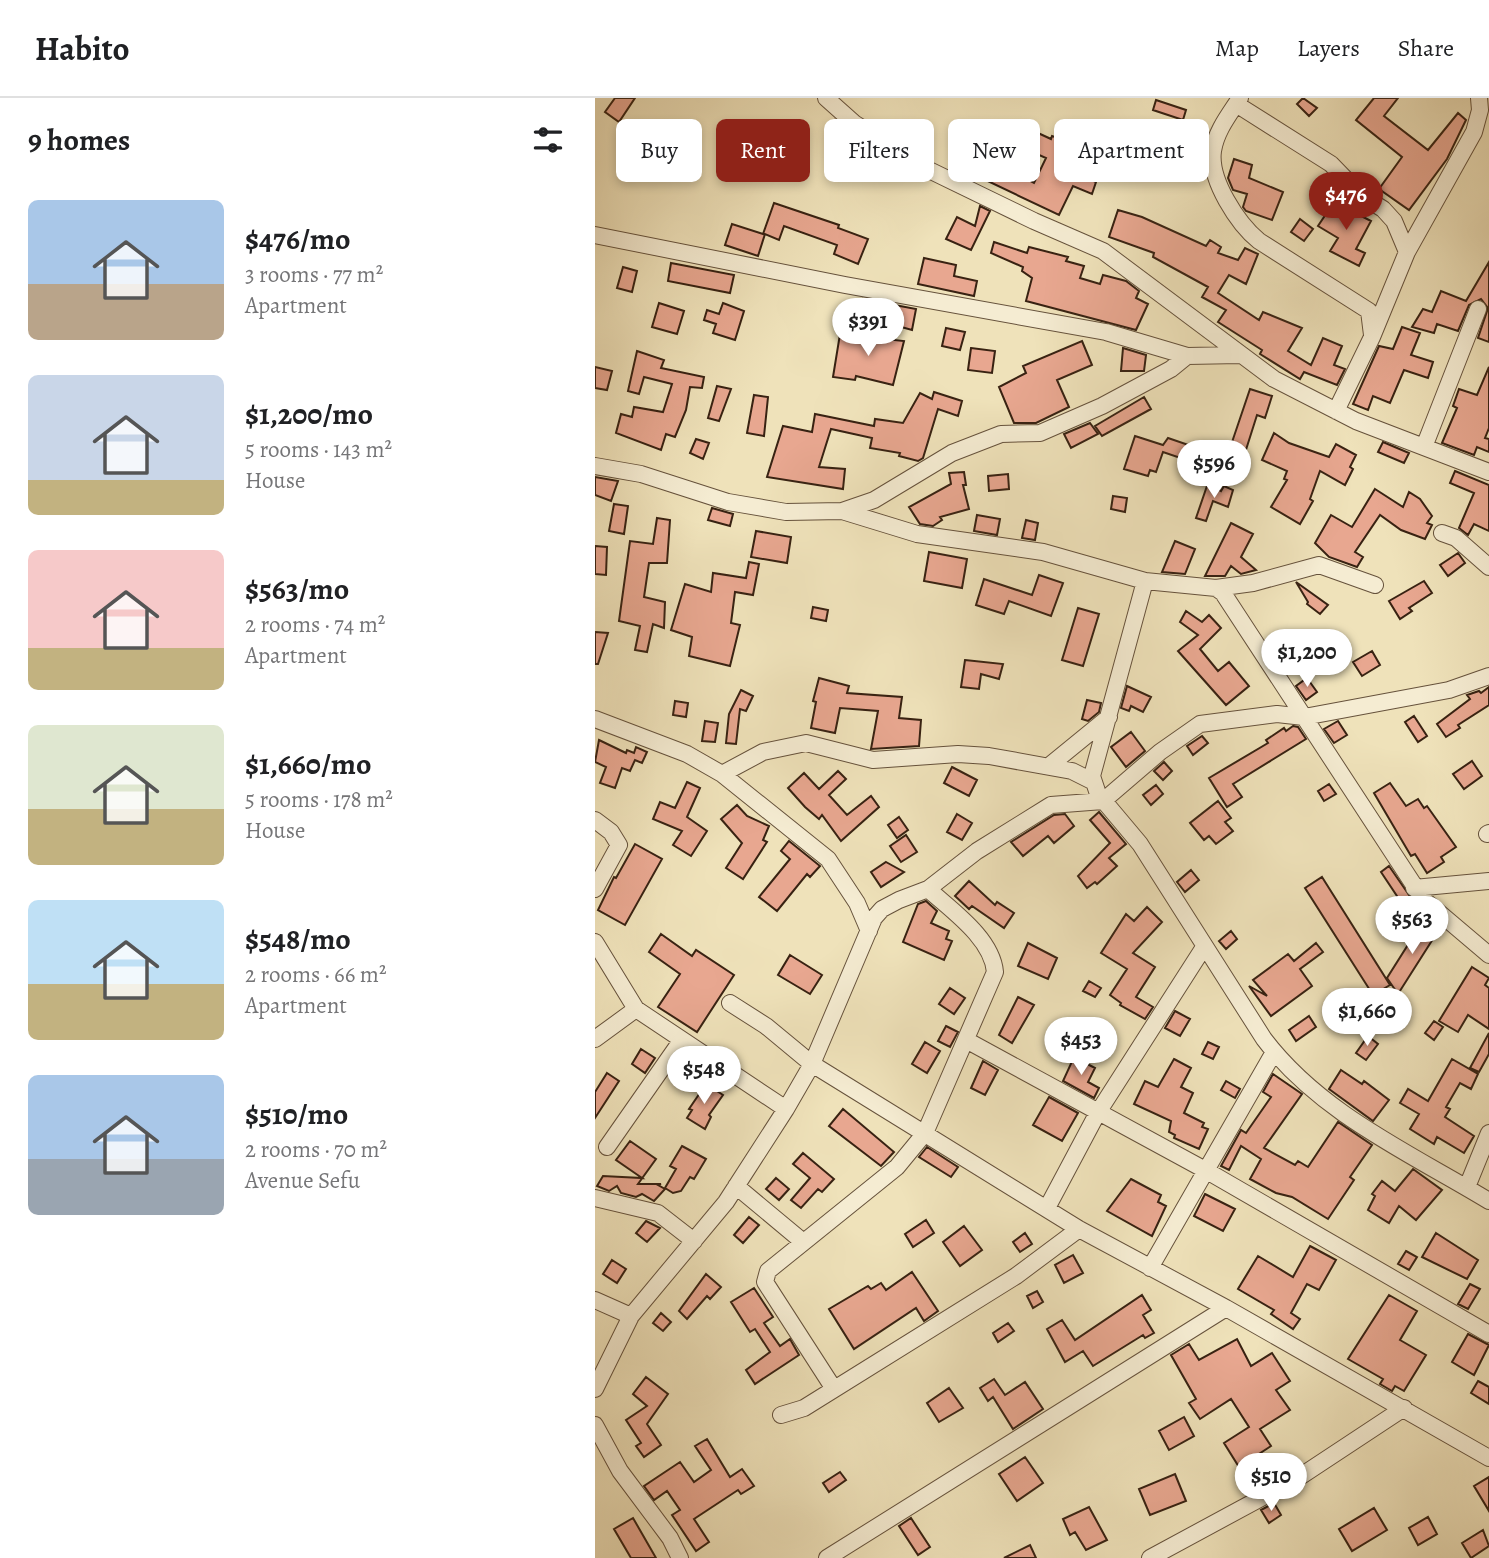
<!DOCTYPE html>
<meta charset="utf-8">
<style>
body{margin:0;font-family:Alegreya,serif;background:#f2f2f2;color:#202124;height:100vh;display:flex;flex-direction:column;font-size:26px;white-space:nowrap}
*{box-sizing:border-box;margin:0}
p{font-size:23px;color:#757577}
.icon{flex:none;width:38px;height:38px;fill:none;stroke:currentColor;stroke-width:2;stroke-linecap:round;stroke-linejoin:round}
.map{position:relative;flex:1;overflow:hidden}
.details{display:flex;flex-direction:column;background:#fff;width:595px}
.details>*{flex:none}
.banner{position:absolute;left:21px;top:21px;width:665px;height:63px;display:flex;gap:14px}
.price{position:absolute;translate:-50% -60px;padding:0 16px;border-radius:24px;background:#fff;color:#222;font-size:23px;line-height:46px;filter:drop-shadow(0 2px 4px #0008)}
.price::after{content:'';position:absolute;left:50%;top:42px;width:21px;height:16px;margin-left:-10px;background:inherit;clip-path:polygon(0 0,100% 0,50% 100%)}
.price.active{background:#8f2418;color:#fff}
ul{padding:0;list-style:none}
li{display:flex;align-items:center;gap:21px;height:175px;padding:0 28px}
li span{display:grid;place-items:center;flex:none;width:196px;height:140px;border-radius:10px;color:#555}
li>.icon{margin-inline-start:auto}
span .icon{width:84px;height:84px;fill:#fffc;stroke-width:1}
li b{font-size:30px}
h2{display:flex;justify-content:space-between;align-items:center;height:84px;padding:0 28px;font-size:30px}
.chip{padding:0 24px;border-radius:10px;background:#fff;box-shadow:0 4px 10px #0003;font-size:24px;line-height:63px}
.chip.active{background:#8f2418;color:#fff}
header{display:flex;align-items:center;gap:42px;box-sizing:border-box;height:98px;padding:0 35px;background:#fff;border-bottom:2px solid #e0e0e0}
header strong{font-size:33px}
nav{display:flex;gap:38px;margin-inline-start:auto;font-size:24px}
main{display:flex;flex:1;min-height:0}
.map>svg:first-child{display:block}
</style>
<header>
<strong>Habito</strong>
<nav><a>Map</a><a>Layers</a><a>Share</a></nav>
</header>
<main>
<section class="details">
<h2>9 homes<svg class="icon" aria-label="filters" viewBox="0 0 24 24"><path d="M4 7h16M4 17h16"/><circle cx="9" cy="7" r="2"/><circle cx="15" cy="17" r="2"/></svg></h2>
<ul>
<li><span style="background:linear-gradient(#a9c7e8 60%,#b9a48a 0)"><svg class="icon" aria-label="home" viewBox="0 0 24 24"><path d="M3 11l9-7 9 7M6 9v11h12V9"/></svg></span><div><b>$476/mo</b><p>3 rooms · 77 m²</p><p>Apartment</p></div></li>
<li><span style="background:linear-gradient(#c9d6e8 75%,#c2b280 0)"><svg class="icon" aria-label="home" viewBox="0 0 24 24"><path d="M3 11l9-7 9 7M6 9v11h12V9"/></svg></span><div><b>$1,200/mo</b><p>5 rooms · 143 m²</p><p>House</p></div></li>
<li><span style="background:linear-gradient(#f6c9c9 70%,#c2b280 0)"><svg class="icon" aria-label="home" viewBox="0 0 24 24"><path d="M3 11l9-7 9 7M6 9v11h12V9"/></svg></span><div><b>$563/mo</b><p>2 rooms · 74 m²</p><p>Apartment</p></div></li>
<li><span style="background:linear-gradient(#dfe7d0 60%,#c2b280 0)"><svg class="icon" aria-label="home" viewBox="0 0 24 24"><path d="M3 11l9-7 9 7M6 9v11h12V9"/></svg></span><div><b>$1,660/mo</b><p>5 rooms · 178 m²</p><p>House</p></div></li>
<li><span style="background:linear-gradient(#bfe0f5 60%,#c2b280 0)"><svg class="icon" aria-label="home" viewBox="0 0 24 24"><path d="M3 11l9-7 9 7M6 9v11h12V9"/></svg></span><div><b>$548/mo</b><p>2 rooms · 66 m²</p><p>Apartment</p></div></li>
<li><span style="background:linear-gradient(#a9c7e8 60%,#9aa5b1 0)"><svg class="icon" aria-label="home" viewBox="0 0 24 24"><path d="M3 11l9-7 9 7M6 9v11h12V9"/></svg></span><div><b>$510/mo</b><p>2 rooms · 70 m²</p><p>Avenue Sefu</p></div></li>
</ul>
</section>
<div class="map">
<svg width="894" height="1460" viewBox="0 0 894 1460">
<rect width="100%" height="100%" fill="#efe2ba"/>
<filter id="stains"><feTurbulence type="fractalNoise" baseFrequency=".00286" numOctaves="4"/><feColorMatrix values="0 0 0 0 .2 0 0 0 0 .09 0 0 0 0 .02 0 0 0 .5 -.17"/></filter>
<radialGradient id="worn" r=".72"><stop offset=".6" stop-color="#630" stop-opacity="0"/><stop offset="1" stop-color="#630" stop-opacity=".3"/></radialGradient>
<!-- building -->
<path fill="#e8a790" stroke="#382212" stroke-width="2" d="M20,0H40L24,24L10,14Z
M708,0L722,10L714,18L702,6Z
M779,0H803L789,18L833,52L863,15L871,22L852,61L814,112L784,91L807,59L761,22Z
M561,2L591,12L588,22L558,12Z
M240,22L258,37L254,44L233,32Z
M443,35L456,41L457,38L475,44L477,39L495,45L484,77L501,84L497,96L478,88L464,117L380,77L386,64L399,70L406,51L417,54L412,71L439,85L451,60L435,53Z
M573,42L608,51L600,75L567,61Z
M639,61L657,67L654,80L688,94L677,122L651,113L648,109L652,96L638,92L633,80Z
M739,104L776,123L761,151L770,155L764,168L735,153L743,140L723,128Z
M179,105L244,127L243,130L273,141L263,166L239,156L242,147L189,128L184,142L170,136L163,158L130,147L137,126L168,136Z
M385,108L395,113L376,152L351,141L362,119L380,128Z
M523,112L547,119L611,148L615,142L626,149L623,155L643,162L650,150L663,156L651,186L634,177L623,195L664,222L668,214L707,230L693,253L716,267L728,240L747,248L739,267L750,271L742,287L709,274L705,281L665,256L667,252L623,224L631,212L607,199L613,189L558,159L559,155L514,139Z
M705,121L718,131L709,143L696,134Z
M399,144L432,155L434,149L473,159L471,163L489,168L485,180L505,186L508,177L531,183L544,193L541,200L553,206L541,232L431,203L437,180L427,173L428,169L396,155Z
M329,160L361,167L359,178L382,183L379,198L323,186Z
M894,164V244L883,240L893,210L886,201L874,207L863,233L842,226L839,235L817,229L828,211L837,214L846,193L871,203Z
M76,165L139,177L135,195L73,183Z
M28,169L42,173L37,194L22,190Z
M268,201L321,211L317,232L263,217Z
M64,205L89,213L82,236L57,229Z
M128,205L149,213L140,242L118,235L121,226L109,222L112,212L124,216Z
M807,229L825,235L816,257L838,264L833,280L809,272L795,305L778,298L773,312L758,306L784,248L798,251Z
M351,230L370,234L365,252L347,248Z
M245,236L309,243L298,287L261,278L260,282L238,279Z
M487,243L497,267L462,282L474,309L441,325H419L404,289L431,275L428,268Z
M376,250L400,253L397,275L373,272Z
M528,250L551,257L549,273H526Z
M42,253L69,262L66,270L109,279L107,290L95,289L91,312L80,339L71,336L66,352L21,335L26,316L37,319L39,309L68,314L77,286L49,279L44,296L33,293Z
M0,269L17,273L12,292L0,290Z
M894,269V330L890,340L894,341V354L882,349L879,357L847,345L862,310L858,308L864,291L882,297Z
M122,288L136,291L124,323L113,320Z
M655,291L677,298L670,320L662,317L649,358L634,353Z
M339,294L367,303L363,318L343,311L328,360L323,363L304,358L305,355L275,350L277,340L236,331L224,369L250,371L248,391L172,379L188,328L217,334L220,316L279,328L280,321L308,325L325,295L337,301Z
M159,297L173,299L169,338L152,335Z
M549,299L556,311L507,338L500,328Z
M495,325L503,336L476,350L469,336Z
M679,335L694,345L734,359L741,346L761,357L755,369L758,371L750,387L725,373L715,401L718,403L705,426L676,409L692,382L689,381L692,373L667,362Z
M540,338L568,347L573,340L617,355L612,369L568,354L561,374L555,372L553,378L529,371Z
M101,341L114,345L108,361L95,355Z
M788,344L814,355L809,365L783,354Z
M860,373L894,387V433L879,426L873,437L864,430L879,395L855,385Z
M369,374L371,387H368L374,411L345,419L347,422L338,428L325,426L314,409L356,386L354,375Z
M413,376L414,391L394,393L393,378Z
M0,379L23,383L16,403L0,397Z
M613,385L626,393L629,388L638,392L633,409L618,403L611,423L601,420Z
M780,391L808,409L814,394L825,401L837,418L832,425L837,427L830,441L806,432L785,417L760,454L768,459L762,469L734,459L720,445L736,417L757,429Z
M518,398L532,400L530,414L516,411Z
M19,406L33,408L29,436L14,433Z
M117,410L138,416L135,428L113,422Z
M382,417L405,421L402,437L379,433Z
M62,420L75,422L72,465H54L49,499L70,504L69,530L58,526L52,554L40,552L45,528L24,523L35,443L58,446Z
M431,422L443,425L440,442L427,440Z
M636,425L658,436L646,459L661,472L646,476L636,468L630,478H610Z
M161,433L196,439L192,465L156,459Z
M580,443L600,451L590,476L567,474Z
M0,448L12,449L11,477L0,476Z
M334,454L372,461L367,490L329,483Z
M863,455L870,465L853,478L845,467Z
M154,464L164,466L158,497L140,494L136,525L145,527L135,568L94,558L97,539L76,532L90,486L116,494L118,475L151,480Z
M444,477L468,485L456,518L414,503L409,516L381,507L389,481L437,497Z
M829,483L837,495L814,510L817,513L805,521L794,503Z
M701,484L733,507L725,516L712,506L713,504Z
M218,509L233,512L231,523L216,520Z
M483,510L504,516L488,568L467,562Z
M591,513L607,524L614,517L626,530L605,551L623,573L634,564L654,588L631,607L583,553L603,537L585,524Z
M0,534L13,535L3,566H0Z
M704,537L713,548L702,559L692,548Z
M777,553L785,567L767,578L758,564Z
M370,562L408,566L404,581L386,576L384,591L366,589Z
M224,580L254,588L252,595L307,599L304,620L326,622L324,648L276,651L283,613L245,610L240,635L216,630L221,604L218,603Z
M712,580L722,594L711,602L701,588Z
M532,588L556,599L548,614L536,608L534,613L526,610Z
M894,589V607L863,627L865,630L851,639L842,626L875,601L872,597L884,593L886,595Z
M146,592L158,598L151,613L145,611L141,646L131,645L134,616Z
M492,602L506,605L504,614L493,623L487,621Z
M80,603L93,605L91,619L78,617Z
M819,618L832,638L823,644L810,624Z
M110,623L123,625L120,644L107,643Z
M743,623L752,637L739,645L729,631Z
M698,628L703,629L711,641L638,686L647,699L632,709L614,680L673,645L671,642L689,630L691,633Z
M536,634L550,653L531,669L516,649Z
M607,638L613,645L598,657L592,648Z
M4,642L31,655L32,652L39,655L41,649L52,654L47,665L40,662L35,673L27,670L20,690L5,685L11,669L0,664Z
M877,663L887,678L869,691L858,676Z
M569,664L577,673L568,682L559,673Z
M357,669L382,682L374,698L349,685Z
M243,673L251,681L234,697L252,717L276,698L284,709L246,743L227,717L224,721L210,709L193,690L209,675L224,691Z
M92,684L105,690L92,719L112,733L96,758L78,747L87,733L58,721L65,704L80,710Z
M795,685L811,708L823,701L829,710L832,708L861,749L846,759L849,764L832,775L820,756L816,758L779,695Z
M734,686L741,696L729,703L723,693Z
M561,687L568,696L556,707L548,697Z
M623,703L636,720L630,724L638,733L621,746L614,738L609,742L595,725Z
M142,707L152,718L174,728L168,742L172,744L148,781L131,770L147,745L126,721Z
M504,714L531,746L514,760L522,768L502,786L500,784L492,790L483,778L515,745L495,722Z
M362,716L377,725L367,742L352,734Z
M470,716L479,728L459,745L453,738L428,758L416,744L459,717Z
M304,719L313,732L302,740L293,727Z
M311,737L322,754L306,764L295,748Z
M194,743L225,768L215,779L212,776L182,813L164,799L195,761L186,753Z
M40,746L67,761L30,827L3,812L19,779L21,780Z
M291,764L309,774L286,789L276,774Z
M794,768L823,810L814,816L786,774Z
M596,772L604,782L590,794L582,784Z
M727,779L795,887L778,897L710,790Z
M374,783L400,807L402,804L419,815L409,830L377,808L374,811L360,798Z
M331,803L342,813L336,825L354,833L351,841L357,843L349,862L308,844L323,806Z
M552,809L567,824L538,855L560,869L541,899L558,909L550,921L525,907L526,905L515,897L532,871L506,855L531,816L539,823Z
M828,823L843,833L803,896L792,880Z
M636,833L642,841L631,851L624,843Z
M66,836L97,858L101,852L139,877L102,934L63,909L85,876L54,854Z
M433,845L462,860L453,881L423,868Z
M721,845L728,854L705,871L717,888L676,918L654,888L672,898L658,882L693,856L699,863Z
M195,857L227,877L215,896L183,877Z
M877,869L894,880L890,887L894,890V931L873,917L863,934L844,923Z
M494,883L506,890L500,899L488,893Z
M355,890L370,900L359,916L344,906Z
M423,899L439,907L417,945L404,937Z
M580,913L595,921L585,938L570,930Z
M714,918L721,929L701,943L694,932Z
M839,923L848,929L839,942L830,935Z
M351,928L363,934L355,949L343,943Z
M894,935V956L884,974L875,970Z
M773,938L783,946L771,962L761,955Z
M330,944L345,953L332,975L317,966Z
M613,944L624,949L618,961L607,956Z
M46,951L60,960L50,975L37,966Z
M479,959L500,970L493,984L504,990L499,1000L468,983Z
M579,961L596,970L586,989L598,995L589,1015L609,1025L607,1029L613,1031L604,1051L579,1040L580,1037L574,1034L576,1023L539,1006L550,983L563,989Z
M857,961L883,976L876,991L865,985L851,1009L855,1011L850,1019L879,1038L869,1055L842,1039L839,1046L815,1031L824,1016L805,1005L813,991L833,1003Z
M388,963L403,972L390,997L376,990Z
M746,972L767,986L769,983L794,1002L778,1023L734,991Z
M12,975L24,983L0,1020V994Z
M678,976L707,996L669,1050L700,1067L703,1063L713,1069L743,1024L777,1047L755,1079L759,1082L733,1121L697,1099L681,1095L655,1081L666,1061L646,1048L634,1072L626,1068L646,1032L651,1035L676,999L668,994Z
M631,983L645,991L640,1000L626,992Z
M111,986L128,997L114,1017L116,1019L110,1031L92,1020L97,1012L94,1011Z
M454,999L483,1015L467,1043L438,1027Z
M248,1011L299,1054L286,1068L234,1028Z
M35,1043L61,1061L43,1086H66L63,1087L70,1091L59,1103L47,1096L41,1099L26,1095L22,1088L14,1093L2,1088L8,1078L47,1080L21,1062Z
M87,1048L111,1061L99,1081L95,1079L86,1093L78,1095L70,1090L81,1071L75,1068Z
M332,1049L363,1069L356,1079L324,1059Z
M208,1055L239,1081L227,1094L223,1091L206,1110L196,1102L215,1080L198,1066Z
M818,1071L847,1092L821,1122L804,1108L794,1125L773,1112L780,1098L777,1096L787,1083L800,1093Z
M181,1080L194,1091L184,1102L171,1091Z
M536,1081L566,1097L563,1104L571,1108L557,1138L512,1113Z
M610,1096L640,1111L628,1133L599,1118Z
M154,1119L164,1127L148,1145L139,1137Z
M331,1122L339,1135L318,1149L310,1136Z
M51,1123L65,1130L52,1144L41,1135Z
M369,1128L387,1152L365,1168L348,1144Z
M430,1135L437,1146L425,1154L418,1144Z
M841,1135L883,1162L872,1181L827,1159Z
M715,1148L741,1162L724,1192L712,1186L696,1215L705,1221L698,1231L676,1216L679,1212L643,1191L663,1158L698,1179Z
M811,1153L822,1159L814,1172L803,1166Z
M478,1157L488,1175L469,1185L460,1167Z
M17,1162L31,1171L22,1185L8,1176Z
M317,1174L343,1213L329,1223L321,1210L259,1251L234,1211L273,1188L276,1191L286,1185L291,1192Z
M111,1176L126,1189L115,1201L112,1198L92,1221L84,1213Z
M875,1186L885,1191L873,1211L863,1206Z
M159,1190L178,1219L169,1225L185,1248L195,1241L204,1257L160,1286L151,1272L175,1254L160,1231L155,1234L136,1204Z
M442,1193L448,1204L438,1210L432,1198Z
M547,1197L556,1212L548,1217L559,1235L550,1240L548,1237L498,1268L488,1253L470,1264L452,1231L467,1222L480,1242Z
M794,1197L822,1213L805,1242L831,1257L809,1293L800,1288L797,1293L785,1286L788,1281L753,1261Z
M66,1215L76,1224L68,1233L58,1225Z
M413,1225L419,1233L403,1244L398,1235Z
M873,1236L894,1247L879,1277L857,1264Z
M642,1241L656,1268L677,1255L695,1283L681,1292L695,1312L665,1331L676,1348L644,1369L629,1345L654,1329L636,1301L605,1321L594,1305L601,1301L576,1257L594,1246L604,1262Z
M51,1279L73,1296L52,1326L66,1347L49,1359L41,1348L46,1345L31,1322L52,1308L38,1296Z
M399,1281L410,1297L430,1284L448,1311L418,1331L398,1299L393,1303L385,1290Z
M883,1283L894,1289V1306L876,1295Z
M354,1290L368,1310L344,1324L332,1305Z
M589,1319L599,1338L574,1352L564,1333Z
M112,1341L135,1379L147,1371L159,1388L146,1396L143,1392L99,1421L114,1444L101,1453L77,1417L85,1412L72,1393L59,1402L49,1388L85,1364L99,1384L116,1372L100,1348Z
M430,1359L448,1385L422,1403L404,1376Z
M245,1374L251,1382L234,1394L228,1385Z
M580,1376L591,1403L555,1417L544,1391Z
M894,1379V1413L879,1388Z
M679,1405L686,1417L674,1425L666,1412Z
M494,1409L512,1442L491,1452L480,1434L475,1437L468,1421Z
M779,1410L792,1432L757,1453L744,1431Z
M833,1419L842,1436L823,1447L814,1430Z
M38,1420L61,1460H36L19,1431Z
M316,1420L335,1449L323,1457L304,1428Z
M888,1432L894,1448L876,1460L867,1445Z
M435,1447L441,1460H409Z"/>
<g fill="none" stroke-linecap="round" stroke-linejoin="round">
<!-- minor casing -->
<g stroke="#66523c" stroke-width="18">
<path id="minor" d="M231,0L259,25L332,71L439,123L508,153L679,281L761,323L894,374
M645,0C634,17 621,33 618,53C614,82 643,126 664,143L774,213L777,237
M641,6L736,66L767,98L788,111L799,123L812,154
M0,137L250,187L511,234L592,258L645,257
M741,313L777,239L812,154L879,34L885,12L884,0
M829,349L883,211
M0,368L46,376L133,404L191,414L247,413L279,402L357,355L406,336L445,335L507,308L576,271L592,258
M247,413L322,436L448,454L550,483L621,490L628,495L828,801L894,857
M847,435L861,440L894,469
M550,483L497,678L503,696L545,746L669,941C726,1016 815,1055 894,1103
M621,490L658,485L724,467L780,487
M0,621L92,656L127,676L233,761L262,805L274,833
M454,668L514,619
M127,676L168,654L211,645L278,662L363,656L394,658L477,673L497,683
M0,722L16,734L24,747L0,791
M892,736L894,735
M819,790L894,783
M0,844L41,911L191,1011
M135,905L171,928L217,966L484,1131L631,1210L894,1360
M0,941L41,911
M371,942L612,1073L894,1236
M12,1049L86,943
M141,1088L207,1143
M872,1089L894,1035
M0,1100L63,1115L99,1143
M452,1110L502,1016L609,849
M555,1170L679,954
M0,1202L36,1218
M0,1291L36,1218L131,1104L191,1011L217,966L279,820L287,811L304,802L333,791L382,753L456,707L508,703L565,654L605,626L682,616L709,619L854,592L894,578
M239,1291L170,1184L173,1173L302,1069L330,1035L400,874C397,840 356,812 333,791
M186,1317L209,1310L421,1178L484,1131
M0,1327L25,1373L75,1440L85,1460
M232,1460L631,1210
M555,1460L703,1380L809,1310"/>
</g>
<!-- minor -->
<use href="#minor" stroke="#f5ecd2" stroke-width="16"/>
</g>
<rect width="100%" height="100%" filter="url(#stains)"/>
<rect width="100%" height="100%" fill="url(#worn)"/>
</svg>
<b class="price active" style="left:751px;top:134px">$476</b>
<b class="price" style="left:273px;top:260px">$391</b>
<b class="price" style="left:619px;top:402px">$596</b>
<b class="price" style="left:712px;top:591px">$1,200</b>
<b class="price" style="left:817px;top:858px">$563</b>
<b class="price" style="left:772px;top:950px">$1,660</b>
<b class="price" style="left:486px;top:979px">$453</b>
<b class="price" style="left:109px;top:1008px">$548</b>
<b class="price" style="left:676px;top:1415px">$510</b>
<div class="banner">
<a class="chip">Buy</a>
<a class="chip active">Rent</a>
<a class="chip">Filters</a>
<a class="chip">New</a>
<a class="chip">Apartment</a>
</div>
</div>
</main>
